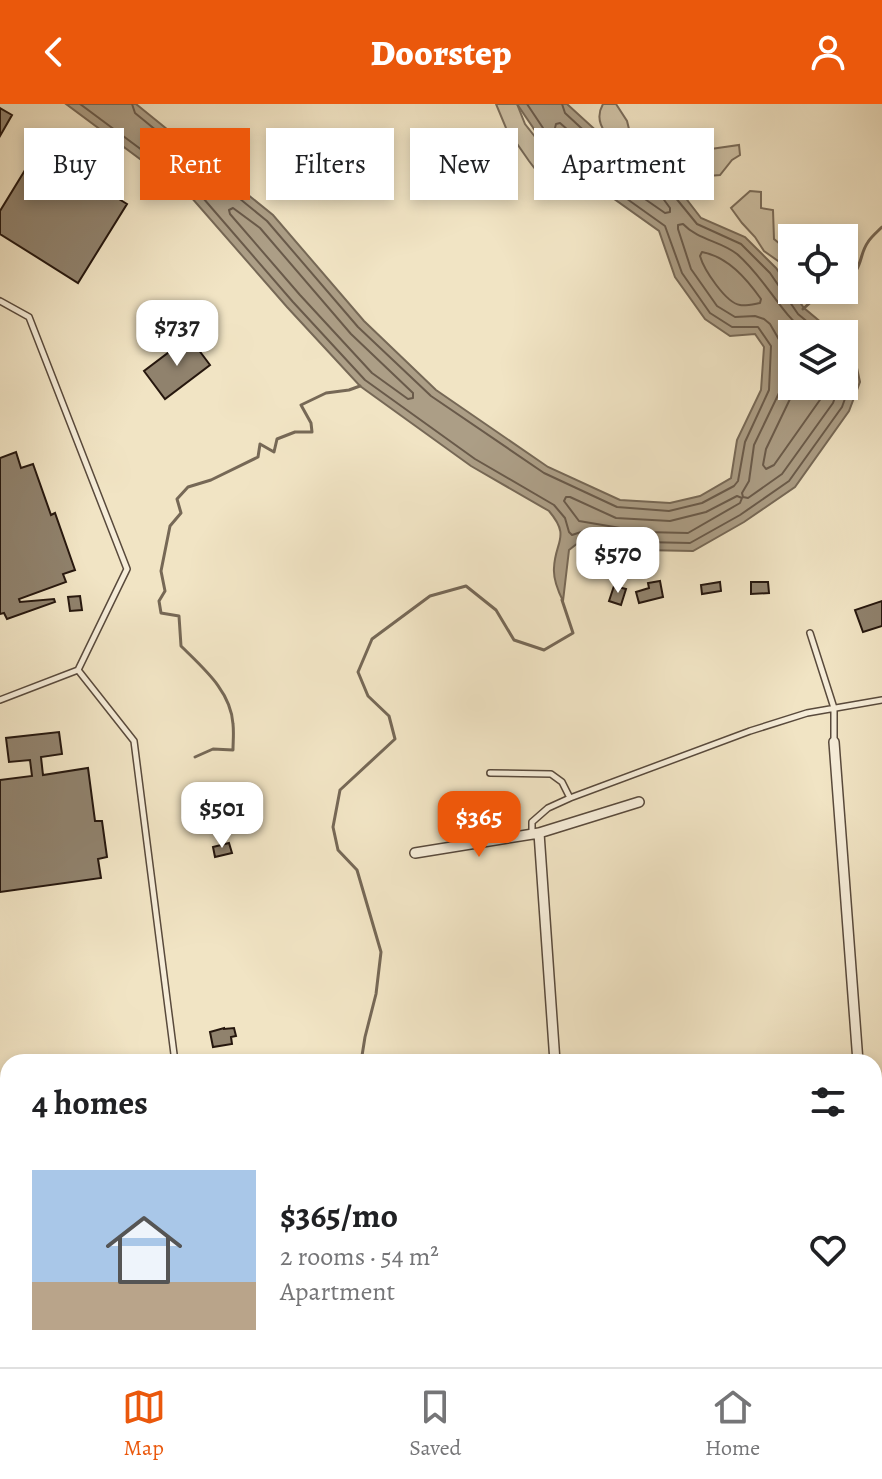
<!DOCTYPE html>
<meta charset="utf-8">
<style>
body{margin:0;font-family:Alegreya,serif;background:#f6f6f6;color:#202124;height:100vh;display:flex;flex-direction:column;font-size:30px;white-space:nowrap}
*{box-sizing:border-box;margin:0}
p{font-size:26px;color:#757577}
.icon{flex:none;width:44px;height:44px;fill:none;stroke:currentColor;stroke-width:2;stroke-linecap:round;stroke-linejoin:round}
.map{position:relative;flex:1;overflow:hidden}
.details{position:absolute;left:0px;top:950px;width:882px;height:314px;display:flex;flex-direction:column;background:#fff;border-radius:24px 24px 0 0;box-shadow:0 4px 12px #0003}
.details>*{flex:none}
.hud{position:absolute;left:24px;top:24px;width:834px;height:72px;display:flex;gap:16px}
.fabs{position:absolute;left:778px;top:120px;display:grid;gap:16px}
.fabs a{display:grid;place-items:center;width:80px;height:80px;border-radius:0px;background:#fff;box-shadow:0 4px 12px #0003;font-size:40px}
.price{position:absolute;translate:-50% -68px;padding:0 18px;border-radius:16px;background:#fff;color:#222;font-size:26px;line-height:52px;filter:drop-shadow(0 2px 4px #0008)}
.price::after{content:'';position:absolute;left:50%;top:48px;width:24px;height:18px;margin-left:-12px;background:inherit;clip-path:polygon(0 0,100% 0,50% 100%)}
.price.selected{background:#ea580c;color:#fff}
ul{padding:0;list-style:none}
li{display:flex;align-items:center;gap:24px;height:200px;padding:0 32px}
li span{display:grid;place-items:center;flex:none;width:224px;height:160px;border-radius:0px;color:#555}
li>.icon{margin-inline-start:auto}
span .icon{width:96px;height:96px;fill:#fffc;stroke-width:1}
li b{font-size:34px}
h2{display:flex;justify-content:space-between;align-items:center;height:96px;padding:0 32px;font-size:34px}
.chip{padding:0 28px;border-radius:0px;background:#fff;box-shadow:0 4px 12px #0003;font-size:28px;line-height:72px}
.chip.selected{background:#ea580c;color:#fff}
header{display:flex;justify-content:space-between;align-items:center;height:104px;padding:0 32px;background:#ea580c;color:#fff;font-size:36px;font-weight:800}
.tabs{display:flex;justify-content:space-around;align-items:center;height:112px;border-top:2px solid #e0e0e0;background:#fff;font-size:22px;color:#757577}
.tabs a{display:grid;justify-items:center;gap:4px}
.tabs .selected{color:#ea580c}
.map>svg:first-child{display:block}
</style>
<header><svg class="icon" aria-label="back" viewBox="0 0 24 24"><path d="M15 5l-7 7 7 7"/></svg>Doorstep<svg class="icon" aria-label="person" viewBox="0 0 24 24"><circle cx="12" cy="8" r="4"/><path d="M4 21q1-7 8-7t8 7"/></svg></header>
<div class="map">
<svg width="882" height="1263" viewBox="0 0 882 1263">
<rect width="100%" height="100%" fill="#f1e4c4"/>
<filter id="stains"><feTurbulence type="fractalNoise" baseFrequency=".0025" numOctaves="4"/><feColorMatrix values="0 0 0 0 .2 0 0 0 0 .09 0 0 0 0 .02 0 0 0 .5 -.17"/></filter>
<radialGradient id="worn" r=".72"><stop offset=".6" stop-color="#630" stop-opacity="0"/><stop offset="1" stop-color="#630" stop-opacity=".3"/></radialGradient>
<!-- green -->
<path fill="#cec1a5" stroke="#7a6c5a" stroke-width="2" d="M496,0H517L525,20L561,66L554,74L539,70L529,57L506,24Z
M603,0H616L627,17L630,29L643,37L663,35L697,38L704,46L739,41L740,51L732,56L720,71L696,73C687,67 679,59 670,54C658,48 644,51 632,47C612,40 591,21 603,0Z
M750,87L761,88V104L773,106L774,135L792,150V156L788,164L764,147L755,133L742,119L731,104Z
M395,1256H441L452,1263H398Z"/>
<!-- water -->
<path fill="#ac9e86" stroke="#766856" stroke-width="2" d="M66,0H136L273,111L364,217L436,286L548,363L620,396L670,399L700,392L731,374L737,336L761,286L764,243L755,230L730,232L705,215L675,173L659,127L551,50L517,0H567L625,53L671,75L701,114L745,133L776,164L804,204L835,230H792V282H844V238L853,245L860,278L849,307L795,383L744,418L693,447L642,446L583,435L569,446L563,497C558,487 553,476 554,464C555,437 571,433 549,407L471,362L360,282L287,203L191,93Z"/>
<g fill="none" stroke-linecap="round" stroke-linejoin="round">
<!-- shore -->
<path stroke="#695a4a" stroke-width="2" d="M80,0L197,87L293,198L365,276L475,355L554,401L565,414L569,428L572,431L584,427L643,438L690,439L740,411L789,377L842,303L851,278L844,248
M132,0L135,9L267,117L358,223L431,292L544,369L617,403L669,407L702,399L734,382L738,377L745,338L769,286L771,242L758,223H732L710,209L682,169L665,122L557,45L527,0
M562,0L565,9L620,60L666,82L697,120L741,140L770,169L798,210L822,230
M560,19L593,48L592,54H588L564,38L555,24L556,20Z
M631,77L659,89L670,104V108L665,109L629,84L628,80Z
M233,104L260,124L351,230L413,289V294L408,295L372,269L300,191L230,110L229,106Z
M702,148C728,153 746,174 761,195L760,199C754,200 746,202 740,201C726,199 704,166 700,152Z
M807,230C779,207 765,174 737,150C721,137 698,136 683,120L678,121V125L691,165L717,202L735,213L755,212L764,215L770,220L781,239L779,289L754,341L749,377L742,389L743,393L748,394L782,370L833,299L839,282
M792,275L790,295L766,345L763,361L766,365L774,361L822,293L826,282
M737,392L742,394L740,399L688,429L644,428L579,417L564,397L566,393H570L616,414L670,417L706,408Z"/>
<!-- stream -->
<path stroke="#766856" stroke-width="3" d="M844,177C864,166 858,152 868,138C871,133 877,128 882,123
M803,205L824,186
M195,653L213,645L233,646C233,638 234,629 233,620C231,587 203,564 181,542L179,512L161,509L159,497L165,487L161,467L170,422L181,409L177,395L188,383L211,376L258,353L260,340L274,348L277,335L295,328H312L311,319L301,301L326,289L349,286L360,282
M361,958L365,933L376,890L381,848L357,766L338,746L333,723L340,686L395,635L389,612L368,592L358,568L372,535L430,492L466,482L496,506L514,536L544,546L573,529L562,496
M415,1256L424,1263"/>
</g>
<!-- building -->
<path fill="#90826d" stroke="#26170e" stroke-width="2" d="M0,4L12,11L0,32Z
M38,45L127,100L78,179L0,130V107Z
M189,233L210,261L165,295L144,267Z
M16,348L21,364L33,360L51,411L55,409L75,466L63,470L66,478L19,495L20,498L54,495L55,498L7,515L4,509L0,510V354Z
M660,477L663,493L639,499L636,488L649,484L648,479Z
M720,478L721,487L702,490L701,481Z
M751,478H768L769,489L751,490Z
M614,482L626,485L621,501L609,497Z
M80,492L82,506L70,507L68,493Z
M882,497V522L863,528L855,506Z
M59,628L62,650L41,653L43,671L88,664L95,717H102L107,753L98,755L101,774L0,788V676L32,672L30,656L9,658L6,634Z
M229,739L232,749L215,753L213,743Z
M224,924V925L234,924L236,932L231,933L232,940L213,943L210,928Z"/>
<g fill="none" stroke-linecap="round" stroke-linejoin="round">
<!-- lane casing -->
<g stroke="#594a3c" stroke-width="8">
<path id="lane" d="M0,197L29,213L127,465L78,566L134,637L175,958
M810,529L834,604V638
M0,596L78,566
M490,669L551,670L562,678L570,694
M532,729V718L548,704L570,694L750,627L807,609L882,596
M874,1176L882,1175
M0,1208L8,1207"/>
</g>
<!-- street casing -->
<g stroke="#594a3c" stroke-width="12">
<path id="street" d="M834,638L858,958
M539,729L555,958
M415,749L539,729L639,698
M874,1096L882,1095
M559,1256L563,1263
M193,1263L234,1256"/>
</g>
<!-- primary casing -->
<g stroke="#26170e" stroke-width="17">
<path id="primary" d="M874,1156L882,1155
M38,1263L84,1256"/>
</g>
<!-- lane -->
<use href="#lane" stroke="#f6edd9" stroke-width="5"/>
<!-- street -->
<use href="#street" stroke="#f6edd9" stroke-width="9"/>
<!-- primary -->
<use href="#primary" stroke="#f1e4c4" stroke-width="14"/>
</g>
<rect width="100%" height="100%" filter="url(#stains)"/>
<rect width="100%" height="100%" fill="url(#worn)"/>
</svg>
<div class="fabs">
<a><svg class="icon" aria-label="locate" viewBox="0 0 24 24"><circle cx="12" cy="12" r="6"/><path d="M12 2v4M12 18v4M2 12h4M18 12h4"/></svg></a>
<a><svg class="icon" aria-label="layers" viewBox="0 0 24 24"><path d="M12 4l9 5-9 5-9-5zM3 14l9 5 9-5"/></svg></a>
</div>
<b class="price" style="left:177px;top:264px">$737</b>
<b class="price" style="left:618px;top:491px">$570</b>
<b class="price" style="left:222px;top:746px">$501</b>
<b class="price selected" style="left:479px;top:755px">$365</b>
<div class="hud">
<a class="chip">Buy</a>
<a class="chip selected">Rent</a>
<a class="chip">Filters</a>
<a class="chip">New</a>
<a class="chip">Apartment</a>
</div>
<section class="details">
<h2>4 homes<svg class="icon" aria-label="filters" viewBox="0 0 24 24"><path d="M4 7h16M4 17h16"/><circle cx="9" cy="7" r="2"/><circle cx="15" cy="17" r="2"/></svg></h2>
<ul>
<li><span style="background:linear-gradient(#a9c7e8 70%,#b9a48a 0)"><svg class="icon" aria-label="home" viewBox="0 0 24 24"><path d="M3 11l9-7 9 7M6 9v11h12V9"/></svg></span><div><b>$365/mo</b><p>2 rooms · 54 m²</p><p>Apartment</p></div><svg class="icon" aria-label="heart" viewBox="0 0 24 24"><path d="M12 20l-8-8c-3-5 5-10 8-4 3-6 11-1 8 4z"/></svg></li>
</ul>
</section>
</div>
<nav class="tabs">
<a class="selected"><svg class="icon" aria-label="map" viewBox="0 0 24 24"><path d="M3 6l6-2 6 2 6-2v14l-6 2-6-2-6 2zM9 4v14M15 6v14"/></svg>Map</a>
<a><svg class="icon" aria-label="saved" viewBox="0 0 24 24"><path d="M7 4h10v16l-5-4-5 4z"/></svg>Saved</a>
<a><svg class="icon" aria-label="home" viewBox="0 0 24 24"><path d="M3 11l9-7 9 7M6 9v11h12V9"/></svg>Home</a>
</nav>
